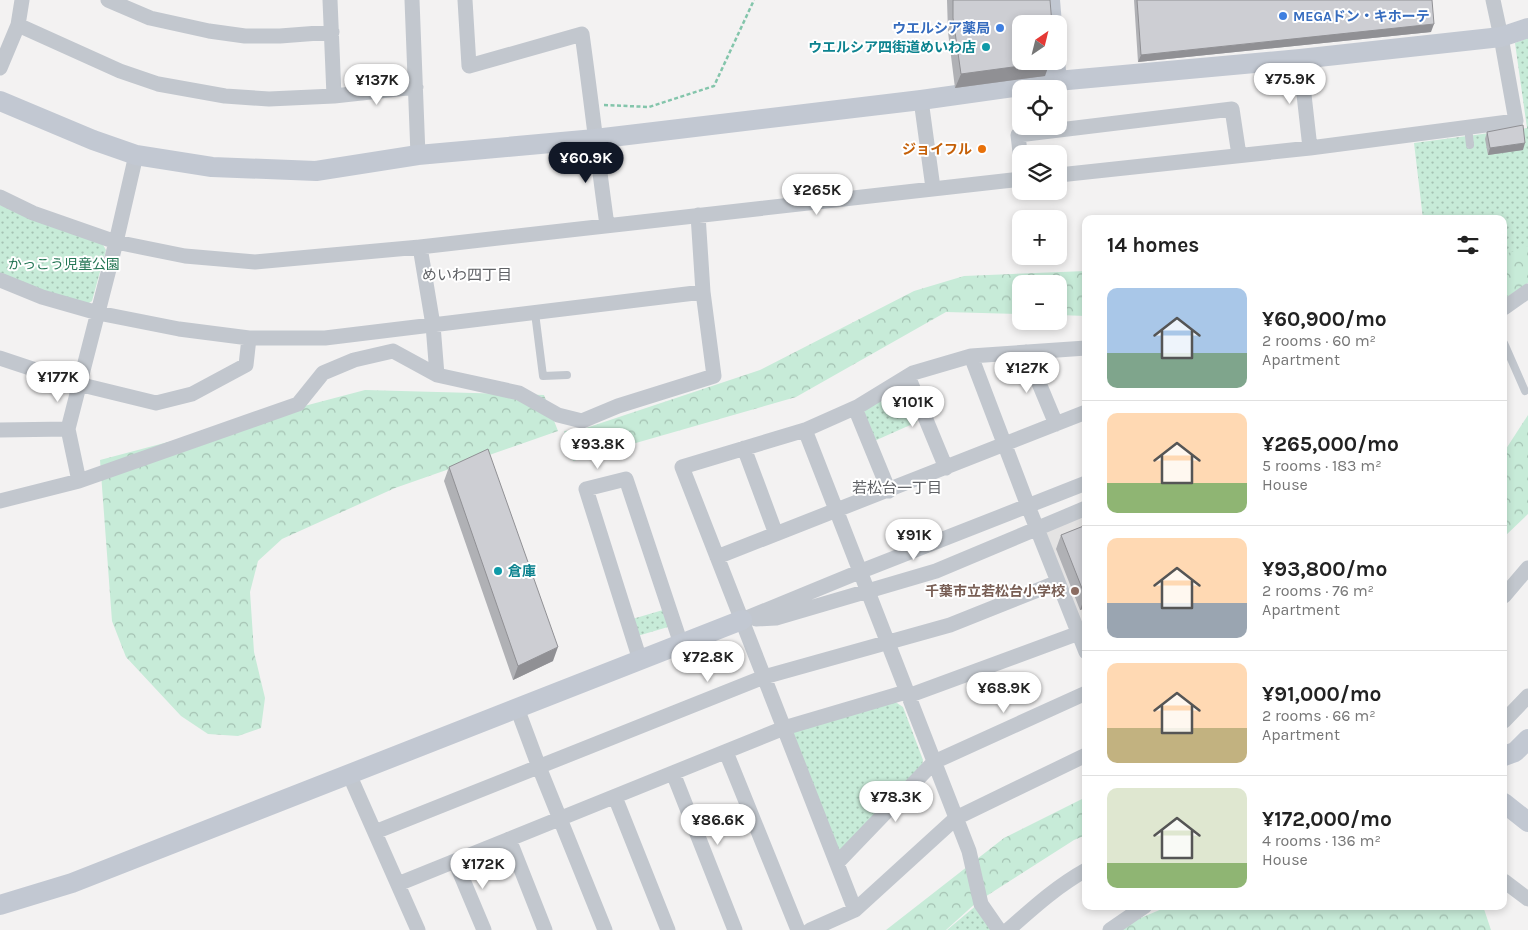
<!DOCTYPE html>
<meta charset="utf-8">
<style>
body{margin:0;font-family:Karla,"Noto Sans JP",sans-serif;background:#f2f2f2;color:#222;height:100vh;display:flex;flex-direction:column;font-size:19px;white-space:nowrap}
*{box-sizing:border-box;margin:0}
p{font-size:16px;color:#767676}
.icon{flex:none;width:28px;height:28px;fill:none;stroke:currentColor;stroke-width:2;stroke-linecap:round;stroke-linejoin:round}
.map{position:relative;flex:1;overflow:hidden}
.side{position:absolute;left:1082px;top:215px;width:425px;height:695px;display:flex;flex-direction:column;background:#fff;border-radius:10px;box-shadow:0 2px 8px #0003}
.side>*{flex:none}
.needle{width:32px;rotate:35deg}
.controls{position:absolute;left:1012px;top:15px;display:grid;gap:10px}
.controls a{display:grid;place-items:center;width:55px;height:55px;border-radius:10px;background:#fff;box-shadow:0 2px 8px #0003;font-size:25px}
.price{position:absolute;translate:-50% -42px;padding:0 11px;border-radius:18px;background:#fff;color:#222;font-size:16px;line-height:32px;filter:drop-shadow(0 1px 2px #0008)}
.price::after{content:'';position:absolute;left:50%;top:30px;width:15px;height:11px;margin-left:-8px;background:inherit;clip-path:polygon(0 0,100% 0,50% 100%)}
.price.on{background:#111827;color:#fff}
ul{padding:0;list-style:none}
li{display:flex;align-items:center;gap:15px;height:125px;padding:0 25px}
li+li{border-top:1px solid #e0e0e0}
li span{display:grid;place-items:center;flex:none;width:140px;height:100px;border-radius:10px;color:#555}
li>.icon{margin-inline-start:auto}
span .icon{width:60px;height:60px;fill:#fffc;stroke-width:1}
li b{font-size:21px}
h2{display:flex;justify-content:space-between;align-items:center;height:60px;padding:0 25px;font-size:21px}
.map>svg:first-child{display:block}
</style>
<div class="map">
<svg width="1528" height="930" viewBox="0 0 1528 930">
<defs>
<pattern id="forest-crowns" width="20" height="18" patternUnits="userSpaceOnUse" patternTransform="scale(1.25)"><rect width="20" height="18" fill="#c7ebd8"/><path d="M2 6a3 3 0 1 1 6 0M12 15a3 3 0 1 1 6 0" fill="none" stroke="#a4c1b2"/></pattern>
<pattern id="park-dots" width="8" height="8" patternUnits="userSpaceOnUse" patternTransform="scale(1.25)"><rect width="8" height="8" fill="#c7ebd8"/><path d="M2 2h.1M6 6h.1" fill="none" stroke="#a4c1b2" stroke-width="1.8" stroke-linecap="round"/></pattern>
</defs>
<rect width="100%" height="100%" fill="#f3f2f2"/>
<!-- education -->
<path fill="#e4e3e3" d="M1086,510V646L1043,535L1047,526Z"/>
<!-- forest -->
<path fill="url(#forest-crowns)" d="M1528,232V283L1504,299V236Z
M1086,271V316L1059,315V284H1021V314L946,312L796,397L573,461L564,431L583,429L760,370L914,291L964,276Z
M365,390L544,395L558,431L395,488L282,539L258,561L250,592L254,652L265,698L261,728L238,736L208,734L181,716L126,657L112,621L100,460Z
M1528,415V514L1504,537V452Z
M1086,797V835L1074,840L977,902L946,930H886L1004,838Z
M1169,906H1483L1491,930H1112Z"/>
<!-- park -->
<path fill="url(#park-dots)" d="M1528,38V246L1512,252L1504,254V219H1423L1414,143L1527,128L1515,43Z
M0,205L102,243L106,250L92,301L84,306L0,275Z
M900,387L905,390L917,422L872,442L863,407Z
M663,610L668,627L634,637L629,620Z
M894,701L903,707L923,760L922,765L841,850L833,848L788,738L793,730Z
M978,904L996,930H947Z"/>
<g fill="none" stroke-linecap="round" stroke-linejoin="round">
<!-- path -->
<path stroke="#83c5ab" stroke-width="2.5" stroke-dasharray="4 2.5" stroke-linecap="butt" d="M604,105L649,107L714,86L754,0"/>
<!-- lane -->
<path stroke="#c2c7ce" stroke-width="8" d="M1468,127L1470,145
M535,313L543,376L567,375
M1504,343L1525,391"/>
<!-- street -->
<path stroke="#c2c7ce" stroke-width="15" d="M108,0L150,18L209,31L245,36H280L332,32
M330,0L334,96
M412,0L418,155
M465,0L469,66L582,34C591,98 598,162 607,225
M18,25L120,71L158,84L225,96L269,99L334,96L416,87
M1300,59L1310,148
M0,68L18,25L22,0
M921,100L933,188
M1021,161L1018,135L1232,109L1239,155
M1059,175L1310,148L1516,121L1501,37L1493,0
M0,197L33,213L116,242L185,256L255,262L420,247L1021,179
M420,247L433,325L437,375
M0,280L42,297L98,313L179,329L249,338H325L703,292
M1504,308L1528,291
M1026,352L1056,424
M971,356L1028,506L1086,652
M0,358L78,384L156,403L192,394L246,365L249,338
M908,376L946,468
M855,408L889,491
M0,430L68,429
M805,430L969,851L981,904L999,930
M744,448L776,534
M79,481L68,429L116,242L136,155
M0,501L79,481L298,404L323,373L354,360L393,351L437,375L519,393L558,415L582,421L618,406L714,376L703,292L698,215
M717,557L1086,412
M1504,596L1528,568
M756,619L776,618L936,571L1086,508
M742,620L859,572L1086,483
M640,660L586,489L626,479L681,644
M908,696L1079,633
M517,708L539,767L605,930
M1504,721L1528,696
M726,752L798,930
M673,773L735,930
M349,774L418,930
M615,797L668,930
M375,832L764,677L950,625L1058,582
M509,839L545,930
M455,861L484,930
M837,863L934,762L1086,693
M1504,881L1528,899
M398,884L784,728L906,692
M855,910L682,467L805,430L859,406L913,373L971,356L1086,348
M810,930L855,910L956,818L1086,755
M1008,930C1033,908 1057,886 1086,870
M1110,930L1145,906"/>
<!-- secondary -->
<path stroke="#c2c8d2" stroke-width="20" d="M1050,0L1052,24
M1055,61L1057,81
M0,101L93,140L136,155L212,167L316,171L418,155L595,139L921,100L1057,81L1300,59L1501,37L1528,28
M1504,756L1515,752L1528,739
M1504,803L1528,822
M0,905L72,883L742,620"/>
</g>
<!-- wall -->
<path fill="#b0b1b5" d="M947,0H1050L1045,76L955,88L948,32Z
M1134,0H1432L1431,32L1138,62Z
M1487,132L1523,150L1488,155L1485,139Z
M449,467L553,661L513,680L444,481Z
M1086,525V608L1080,610L1056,549L1061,535Z"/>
<!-- shaded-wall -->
<path fill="#909094" d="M1434,24L1431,32L1138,62L1141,55Z
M1050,62L1045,76L955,88L961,74Z
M1525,143L1523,150L1488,155L1490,148Z
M1085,596H1086V608L1080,610Z
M558,647L553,661L513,680L518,666Z"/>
<!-- building -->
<path fill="#cdced3" stroke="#909094" d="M953,0H1050L1052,24H1021V61L1050,62L961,74L953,18Z
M1137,0H1432L1434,24L1141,55Z
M1523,125L1525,143L1490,148L1487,132Z
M488,449L558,647L518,666L449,467Z
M1086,525V596H1085L1061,535Z"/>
<!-- markers -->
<g fill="#3f7fe0" stroke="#fff" stroke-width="2">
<circle cx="1283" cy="16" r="5"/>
<circle cx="1000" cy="28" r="5"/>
</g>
<g fill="#0f9aa8" stroke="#fff" stroke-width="2">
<circle cx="986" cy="47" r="5"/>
<circle cx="498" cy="571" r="5"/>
</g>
<circle fill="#e8710a" stroke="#fff" stroke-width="2" cx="982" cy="149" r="5"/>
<circle fill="#8d6e63" stroke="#fff" stroke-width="2" cx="1075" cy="591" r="5"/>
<g text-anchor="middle" stroke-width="4" stroke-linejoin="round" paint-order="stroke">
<!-- shop labels -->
<g font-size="14" font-weight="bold" fill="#366cbe" stroke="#fff" text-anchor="start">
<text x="1293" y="21">MEGAドン・キホーテ</text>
<text x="990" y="33" text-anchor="end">ウエルシア薬局</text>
</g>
<!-- culture labels -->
<g font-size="14" font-weight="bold" fill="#0d838f" stroke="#fff" text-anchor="end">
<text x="976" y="52">ウエルシア四街道めいわ店</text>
<text x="508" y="576" text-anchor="start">倉庫</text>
</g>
<!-- food labels -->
<g font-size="14" font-weight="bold" fill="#c56008" stroke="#fff" text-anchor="end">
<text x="972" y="154">ジョイフル</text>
</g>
<!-- park labels -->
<g font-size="14" fill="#247655" stroke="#fff">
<text x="64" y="269">かっこう児童公園</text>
</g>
<!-- education labels -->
<g font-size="14" font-weight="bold" fill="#785e54" stroke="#fff" text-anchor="end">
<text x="1065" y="596">千葉市立若松台小学校</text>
</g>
<!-- neighbourhood labels -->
<g font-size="15" fill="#5f6165" stroke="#fff">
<text x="467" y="280">めいわ四丁目</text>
<text x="897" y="493">若松台一丁目</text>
</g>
</g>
</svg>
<div class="controls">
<a><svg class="needle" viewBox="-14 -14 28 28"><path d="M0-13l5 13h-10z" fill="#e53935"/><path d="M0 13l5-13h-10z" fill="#767676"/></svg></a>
<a><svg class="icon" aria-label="locate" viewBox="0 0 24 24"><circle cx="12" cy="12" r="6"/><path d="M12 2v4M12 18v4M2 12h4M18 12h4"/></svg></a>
<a><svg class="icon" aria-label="layers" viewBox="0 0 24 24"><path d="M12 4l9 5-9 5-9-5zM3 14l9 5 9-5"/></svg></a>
<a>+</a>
<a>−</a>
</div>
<b class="price" style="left:1290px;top:105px">¥75.9K</b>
<b class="price" style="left:377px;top:106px">¥137K</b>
<b class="price on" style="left:586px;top:184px">¥60.9K</b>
<b class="price" style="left:817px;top:216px">¥265K</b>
<b class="price" style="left:1027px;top:394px">¥127K</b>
<b class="price" style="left:58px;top:403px">¥177K</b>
<b class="price" style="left:913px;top:428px">¥101K</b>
<b class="price" style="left:598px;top:470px">¥93.8K</b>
<b class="price" style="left:914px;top:561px">¥91K</b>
<b class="price" style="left:708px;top:683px">¥72.8K</b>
<b class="price" style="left:1004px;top:714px">¥68.9K</b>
<b class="price" style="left:896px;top:823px">¥78.3K</b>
<b class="price" style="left:718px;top:846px">¥86.6K</b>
<b class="price" style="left:483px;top:890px">¥172K</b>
<section class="side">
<h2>14 homes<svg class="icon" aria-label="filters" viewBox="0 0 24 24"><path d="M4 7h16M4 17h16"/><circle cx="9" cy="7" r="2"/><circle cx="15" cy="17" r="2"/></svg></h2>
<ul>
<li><span style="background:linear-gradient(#a9c7e8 65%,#7fa58c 0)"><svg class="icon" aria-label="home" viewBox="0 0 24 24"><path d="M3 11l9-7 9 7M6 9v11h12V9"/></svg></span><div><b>¥60,900/mo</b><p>2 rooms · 60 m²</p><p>Apartment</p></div></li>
<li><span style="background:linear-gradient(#ffd9b3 70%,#8fb573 0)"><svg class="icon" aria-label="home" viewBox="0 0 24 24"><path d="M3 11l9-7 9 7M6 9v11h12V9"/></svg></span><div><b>¥265,000/mo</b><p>5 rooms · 183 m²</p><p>House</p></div></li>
<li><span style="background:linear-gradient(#ffd9b3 65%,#9aa5b1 0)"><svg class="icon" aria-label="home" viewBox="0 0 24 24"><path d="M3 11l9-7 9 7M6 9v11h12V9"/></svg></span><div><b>¥93,800/mo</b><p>2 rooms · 76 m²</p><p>Apartment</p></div></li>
<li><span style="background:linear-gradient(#ffd9b3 65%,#c2b280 0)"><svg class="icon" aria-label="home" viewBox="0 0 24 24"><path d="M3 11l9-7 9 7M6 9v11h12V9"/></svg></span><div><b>¥91,000/mo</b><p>2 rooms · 66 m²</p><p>Apartment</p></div></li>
<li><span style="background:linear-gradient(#dfe7d0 75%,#8fb573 0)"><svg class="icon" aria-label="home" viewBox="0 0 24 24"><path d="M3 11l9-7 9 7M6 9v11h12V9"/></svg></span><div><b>¥172,000/mo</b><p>4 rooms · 136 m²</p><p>House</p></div></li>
</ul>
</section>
</div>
